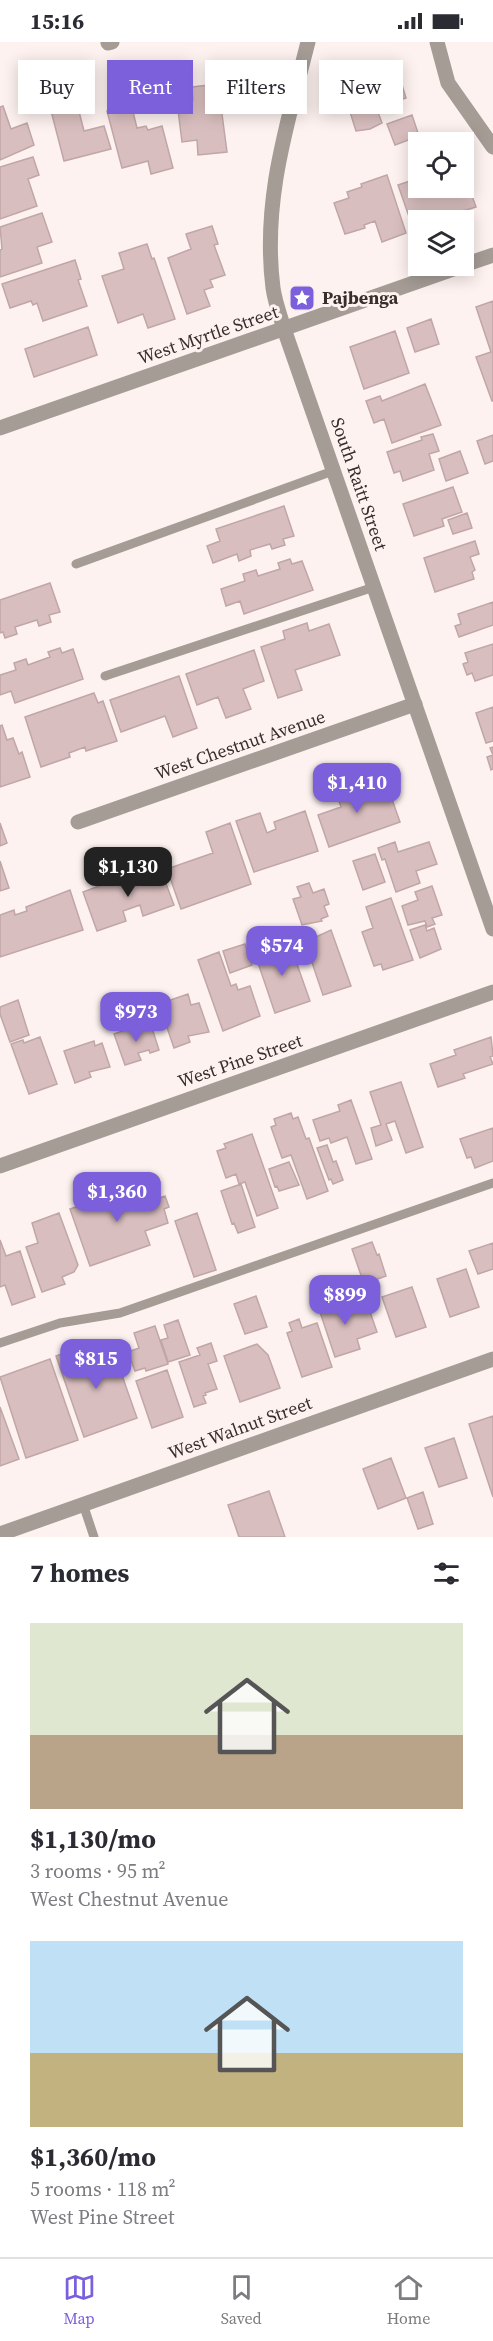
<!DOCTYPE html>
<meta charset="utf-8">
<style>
body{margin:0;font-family:"Source Serif 4",serif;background:#f2f2f3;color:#2b2b33;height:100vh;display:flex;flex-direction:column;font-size:22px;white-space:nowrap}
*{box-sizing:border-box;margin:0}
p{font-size:20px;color:#7c7c81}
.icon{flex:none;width:33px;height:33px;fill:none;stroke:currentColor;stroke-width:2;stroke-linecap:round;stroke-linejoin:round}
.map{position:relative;height:1495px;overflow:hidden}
.details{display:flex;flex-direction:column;background:#fff;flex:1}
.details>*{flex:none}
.hud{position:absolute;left:18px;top:18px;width:458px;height:54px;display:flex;gap:12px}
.buttons{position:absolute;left:408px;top:90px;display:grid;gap:12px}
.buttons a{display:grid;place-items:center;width:66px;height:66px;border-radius:0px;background:#fff;box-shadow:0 3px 15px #0003;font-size:30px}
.price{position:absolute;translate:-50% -51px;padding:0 14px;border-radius:12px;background:#7c5fda;color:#fff;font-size:20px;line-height:39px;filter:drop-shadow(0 2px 3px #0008)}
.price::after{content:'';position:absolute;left:50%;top:36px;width:18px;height:14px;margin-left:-9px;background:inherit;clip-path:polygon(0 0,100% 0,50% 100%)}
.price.selected{background:#222;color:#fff}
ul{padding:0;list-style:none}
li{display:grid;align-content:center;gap:12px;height:318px;padding:0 30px}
li span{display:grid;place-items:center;height:186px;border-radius:0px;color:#555}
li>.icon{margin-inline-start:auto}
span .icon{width:108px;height:108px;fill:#fffc;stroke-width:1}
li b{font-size:26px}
h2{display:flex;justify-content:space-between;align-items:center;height:72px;padding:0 30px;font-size:26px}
.pill{padding:0 21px;border-radius:0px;background:#fff;box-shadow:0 3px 15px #0003;font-size:21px;line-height:54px}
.pill.selected{background:#7c5fda;color:#fff}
.status{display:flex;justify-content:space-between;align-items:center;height:42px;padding:0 30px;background:#fff;direction:ltr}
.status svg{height:16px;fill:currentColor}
.tabs{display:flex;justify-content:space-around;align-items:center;height:84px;border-top:2px solid #e1e1e2;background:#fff;font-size:16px;color:#7c7c81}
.tabs a{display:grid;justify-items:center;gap:3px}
.tabs .selected{color:#7c5fda}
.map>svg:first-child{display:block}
</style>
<div class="status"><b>15:16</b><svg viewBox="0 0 49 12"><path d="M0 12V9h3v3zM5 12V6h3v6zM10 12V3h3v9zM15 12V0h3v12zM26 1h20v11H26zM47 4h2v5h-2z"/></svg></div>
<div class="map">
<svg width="493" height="1495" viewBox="0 0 493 1495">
<rect width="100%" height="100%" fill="#fdf2ef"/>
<!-- building -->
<path fill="#d9bebf" stroke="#c0a6a7" stroke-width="1.5" d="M397,27L406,56L376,65L382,81L370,87L356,89L346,57L356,54L352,41Z
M218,42L227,110L198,113L197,98L182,100L177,60L193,58L192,45Z
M75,54L84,89L104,84L111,107L64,119L49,61Z
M131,62L137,86L146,84L148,88L162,84L173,126L151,132L148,119L122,126L107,69Z
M3,64L11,87L27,81L34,103L0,118V65Z
M412,73L419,94L395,103L387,82Z
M33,115L39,133L28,137L37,164L0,177V125Z
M387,133L406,191L382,200L375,179L364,183L365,186L345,192L334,161L349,156L347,150L362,145L361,142Z
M466,137L476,165L434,178H418V184L413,186L398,143L413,138L414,142L418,141V146H464V138Z
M42,171L52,200L37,205L42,221L0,235V208L2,207L0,185Z
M212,184L218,202L214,203L225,233L210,238L213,245L204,248L210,264L187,272L168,216L191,207L186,192Z
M147,202L152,217L154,216L175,277L148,286L143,272L118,281L102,234L124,227L119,211Z
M75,218L81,237L78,238L87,264L43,279L37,261L33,263L31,259L10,266L2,242Z
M493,259V359H492L476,315L491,310L476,265Z
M431,277L439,302L415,310L407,286Z
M88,285L97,313L34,335L25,307Z
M395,289L409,331L364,347L350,305Z
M425,342L441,383L392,401L384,377L374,381L366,359L380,354L382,359Z
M433,392L439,409L429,412L434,428L403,439L400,429L394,431L387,410L422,398L421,395Z
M493,393V419L485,422L477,399Z
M460,409L468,431L446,439L439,417Z
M453,445L462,470L442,477L444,484L414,494L403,462Z
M284,464L294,494L283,497L285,503L272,507L270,502L250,508L251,514L239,519L237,512L213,521L207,504L220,499L216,487Z
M467,471L472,486L453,492L448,478Z
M475,499L479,512L470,515L475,528L472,530L474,537L435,550L424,516Z
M290,517L292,522L302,519L313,548L244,572L240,559L226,564L221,547L245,539L243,532L256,528L258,534L280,527L278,521Z
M50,541L60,570L49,573L51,580L39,584L37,578L15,585L17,592L5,596L3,590L0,591V558Z
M493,560V583L459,595L455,584L461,582L458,572Z
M307,581L309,589L329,582L340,613L295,628L302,648L278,656L261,605L285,597L283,589Z
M493,602V633L475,639L472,631L467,633L463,622L468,620L465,611Z
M60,606L62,611L73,607L83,637L15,661L11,649L0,653V633L16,628L14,621L26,617L28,623L50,615L48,610Z
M254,608L264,639L243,647L251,667L226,676L218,655L197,663L186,632Z
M179,634L197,686L173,695L165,674L121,690L110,658Z
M94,651L98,661L103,659L117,699L86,709L85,705L69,711L70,715L41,725L25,675Z
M493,665V699L486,701L476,671Z
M2,683L7,698L13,696L19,712L22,710L30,735L0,745V684Z
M493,705V727L491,728L487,715L493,713L490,706Z
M358,737L365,757L389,749L400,780L329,805L318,773L341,765L334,745Z
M305,769L318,809L254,830L236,779L260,771L267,791L276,787L274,780Z
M0,781L7,801L0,804Z
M230,781L251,842L181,867L167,827L213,811L206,790Z
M395,800L398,810L429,800L437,822L416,829L420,841L396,850L385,817L382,818L378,806Z
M375,812L385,840L363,848L353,819Z
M0,819L9,846L0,849Z
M159,823L174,863L143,874L140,863L123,869L126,879L97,889L83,850L113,839L115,843L131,837L130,834Z
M309,841L313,851L324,847L329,862L324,864L328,874L321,877L322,879L302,883L293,857L301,855L297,845Z
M432,844L442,873L432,876L435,882L427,885L425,879L408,883L402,864L418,858L415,850Z
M70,848L83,888L0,915V873L14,868L15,873L27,869L26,865Z
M391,856L413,918L383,928L381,922L374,924L362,890L373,886L366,865Z
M425,883L427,889L434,886L441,907L420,916L410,888Z
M331,888L351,944L323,953L305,900Z
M280,900L284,911L292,908L310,959L275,971L254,909Z
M245,902L252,923L230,931L223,909Z
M219,910L231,944L236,942L238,948L250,944L260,974L223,989L198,918Z
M188,952L191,963L199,961L209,990L188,994L190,1000L174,1006L159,962Z
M18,958L29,993L10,1000L0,972V965Z
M143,982L145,985L151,983L159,1008L150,1011L149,1008L138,1011L141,1018L125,1023L114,992Z
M40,995L57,1042L29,1052L11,1002L23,998L24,1001Z
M491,995L493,1014L490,1015L493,1022L463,1032L465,1036L438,1045L430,1022L456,1013L454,1008Z
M94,999L95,1004L102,1001L110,1025L89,1030L91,1035L75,1041L64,1009Z
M401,1040L423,1105L406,1111L395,1079L386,1082L392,1098L376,1104L371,1086L381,1083L370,1050Z
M351,1058L372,1117L356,1122L347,1095L331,1101L329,1096L320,1099L313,1078L340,1069L338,1063Z
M291,1071L293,1077L298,1075L306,1097L309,1096L328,1149L307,1157L291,1113L282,1116L271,1085L276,1083L274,1077Z
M493,1086V1119L475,1126L471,1115L467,1116L460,1097Z
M252,1092L278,1166L257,1174L245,1140L239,1142L236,1132L226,1136L217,1109L226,1106L224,1102Z
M327,1103L333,1120L336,1119L343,1138L333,1142L331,1137L329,1138L317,1106Z
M289,1120L299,1143L279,1149L277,1144L275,1145L269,1127Z
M129,1139L138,1164L165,1154L169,1165L164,1167L168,1181L145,1189L150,1203L90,1224L70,1167L96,1158L93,1149L108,1144L109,1148Z
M241,1142L255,1185L238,1191L234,1181L232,1182L221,1149Z
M59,1171L78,1223L74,1230L62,1235L65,1242L42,1250L26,1205L38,1201L32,1181Z
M197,1171L216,1228L194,1235L175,1179Z
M0,1198L6,1214L20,1209L35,1255L12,1263L5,1243L0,1245Z
M372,1200L377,1213L379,1212L386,1234L364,1242L352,1207Z
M493,1201V1227L478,1232L469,1209Z
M466,1227L479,1265L450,1275L437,1237Z
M412,1245L426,1285L396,1295L382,1255Z
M256,1254L267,1285L245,1292L234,1262Z
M338,1254L345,1272L368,1264L377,1290L357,1297L360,1307L335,1315L317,1261Z
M299,1277L302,1286L317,1281L332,1325L302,1335L287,1291L292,1289L289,1281Z
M178,1278L190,1313L168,1320L161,1298L168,1296L164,1283Z
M155,1284L168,1322L146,1329L145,1326L135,1329L128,1310L139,1306L134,1291Z
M211,1301L217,1319L208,1322L217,1347L205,1351L206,1353L203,1354L206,1361L194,1365L179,1320L200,1313L197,1306Z
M257,1302L268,1313L280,1346L240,1360L224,1314Z
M83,1305L86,1314L112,1305L137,1376L84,1395L56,1314Z
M50,1317L78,1398L26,1416L0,1335Z
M167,1328L183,1375L152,1386L136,1339Z
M0,1365L19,1417L0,1424Z
M493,1374V1455L469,1382Z
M454,1396L467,1436L439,1445L425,1406Z
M391,1416L406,1456L378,1467L363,1427Z
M269,1449L285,1495H239L228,1463Z
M423,1450L433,1482L418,1487L407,1456Z"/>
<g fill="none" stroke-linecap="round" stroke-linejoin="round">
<!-- service -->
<path stroke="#a59c96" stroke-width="9" d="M76,522L333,429
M105,634L374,545
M0,1301L60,1281L120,1271L493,1141
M83,1462L94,1495"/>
<!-- minor -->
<path stroke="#a59c96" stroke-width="15" d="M437,0L448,41L493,105
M108,1L112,0
M464,223L493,213
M0,386L462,224
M78,780L415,662
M0,1124L493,950"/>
<!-- tertiary -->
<path stroke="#a59c96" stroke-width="15" d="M308,0C287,83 262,159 273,246C275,260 280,273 284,287L493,887
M0,1492L493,1317"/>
</g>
<!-- icons -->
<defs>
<g id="sight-square" transform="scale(1.35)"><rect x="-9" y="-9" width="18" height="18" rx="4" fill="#7c5fda" stroke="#fdf2ef"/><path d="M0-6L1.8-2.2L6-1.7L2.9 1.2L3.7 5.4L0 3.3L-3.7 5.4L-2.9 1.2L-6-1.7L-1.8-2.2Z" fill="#fff"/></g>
</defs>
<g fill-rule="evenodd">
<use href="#sight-square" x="302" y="256"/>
</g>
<g text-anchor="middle" stroke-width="6" stroke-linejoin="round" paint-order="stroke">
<!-- poi labels -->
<g font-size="18" font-weight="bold" fill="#372d2b" stroke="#fdf2ef" text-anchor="start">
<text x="322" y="262">Pajbenga</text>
</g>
<!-- street labels -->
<g font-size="18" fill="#372d2b" stroke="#fdf2ef">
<text transform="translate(208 293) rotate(-19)" y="6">West Myrtle Street</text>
<text transform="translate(359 442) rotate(71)" y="6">South Raitt Street</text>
<text transform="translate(240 703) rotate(-19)" y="6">West Chestnut Avenue</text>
<text transform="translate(240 1019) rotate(-19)" y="6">West Pine Street</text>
<text transform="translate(240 1386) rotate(-20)" y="6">West Walnut Street</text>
</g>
</g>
</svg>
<div class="buttons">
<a><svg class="icon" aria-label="locate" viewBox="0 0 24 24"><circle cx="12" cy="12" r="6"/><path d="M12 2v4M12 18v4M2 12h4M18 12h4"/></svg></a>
<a><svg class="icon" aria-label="layers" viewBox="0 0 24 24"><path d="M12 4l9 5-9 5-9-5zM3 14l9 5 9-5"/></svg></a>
</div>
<b class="price" style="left:357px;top:772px">$1,410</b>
<b class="price selected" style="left:128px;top:856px">$1,130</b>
<b class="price" style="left:282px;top:935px">$574</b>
<b class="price" style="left:136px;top:1001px">$973</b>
<b class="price" style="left:117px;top:1181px">$1,360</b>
<b class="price" style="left:345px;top:1284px">$899</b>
<b class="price" style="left:96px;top:1348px">$815</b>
<div class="hud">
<a class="pill">Buy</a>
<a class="pill selected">Rent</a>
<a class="pill">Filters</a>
<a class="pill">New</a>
</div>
</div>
<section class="details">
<h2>7 homes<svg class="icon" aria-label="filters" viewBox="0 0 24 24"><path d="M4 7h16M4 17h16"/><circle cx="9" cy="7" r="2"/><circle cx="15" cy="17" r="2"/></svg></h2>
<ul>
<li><span style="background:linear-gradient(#dfe7d0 60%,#b9a48a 0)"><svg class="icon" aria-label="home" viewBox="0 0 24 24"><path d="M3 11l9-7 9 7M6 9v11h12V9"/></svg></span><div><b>$1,130/mo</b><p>3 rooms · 95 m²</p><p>West Chestnut Avenue</p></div></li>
<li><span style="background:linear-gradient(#bfe0f5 60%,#c2b280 0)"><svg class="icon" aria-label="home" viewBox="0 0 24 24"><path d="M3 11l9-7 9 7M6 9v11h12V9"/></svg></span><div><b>$1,360/mo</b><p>5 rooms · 118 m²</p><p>West Pine Street</p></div></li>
</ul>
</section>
<nav class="tabs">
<a class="selected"><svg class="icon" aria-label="map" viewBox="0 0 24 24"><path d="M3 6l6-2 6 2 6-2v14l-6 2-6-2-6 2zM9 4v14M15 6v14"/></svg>Map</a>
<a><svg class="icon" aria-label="saved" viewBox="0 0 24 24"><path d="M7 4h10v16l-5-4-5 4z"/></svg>Saved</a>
<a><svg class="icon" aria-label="home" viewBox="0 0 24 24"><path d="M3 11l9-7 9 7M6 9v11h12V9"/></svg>Home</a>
</nav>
